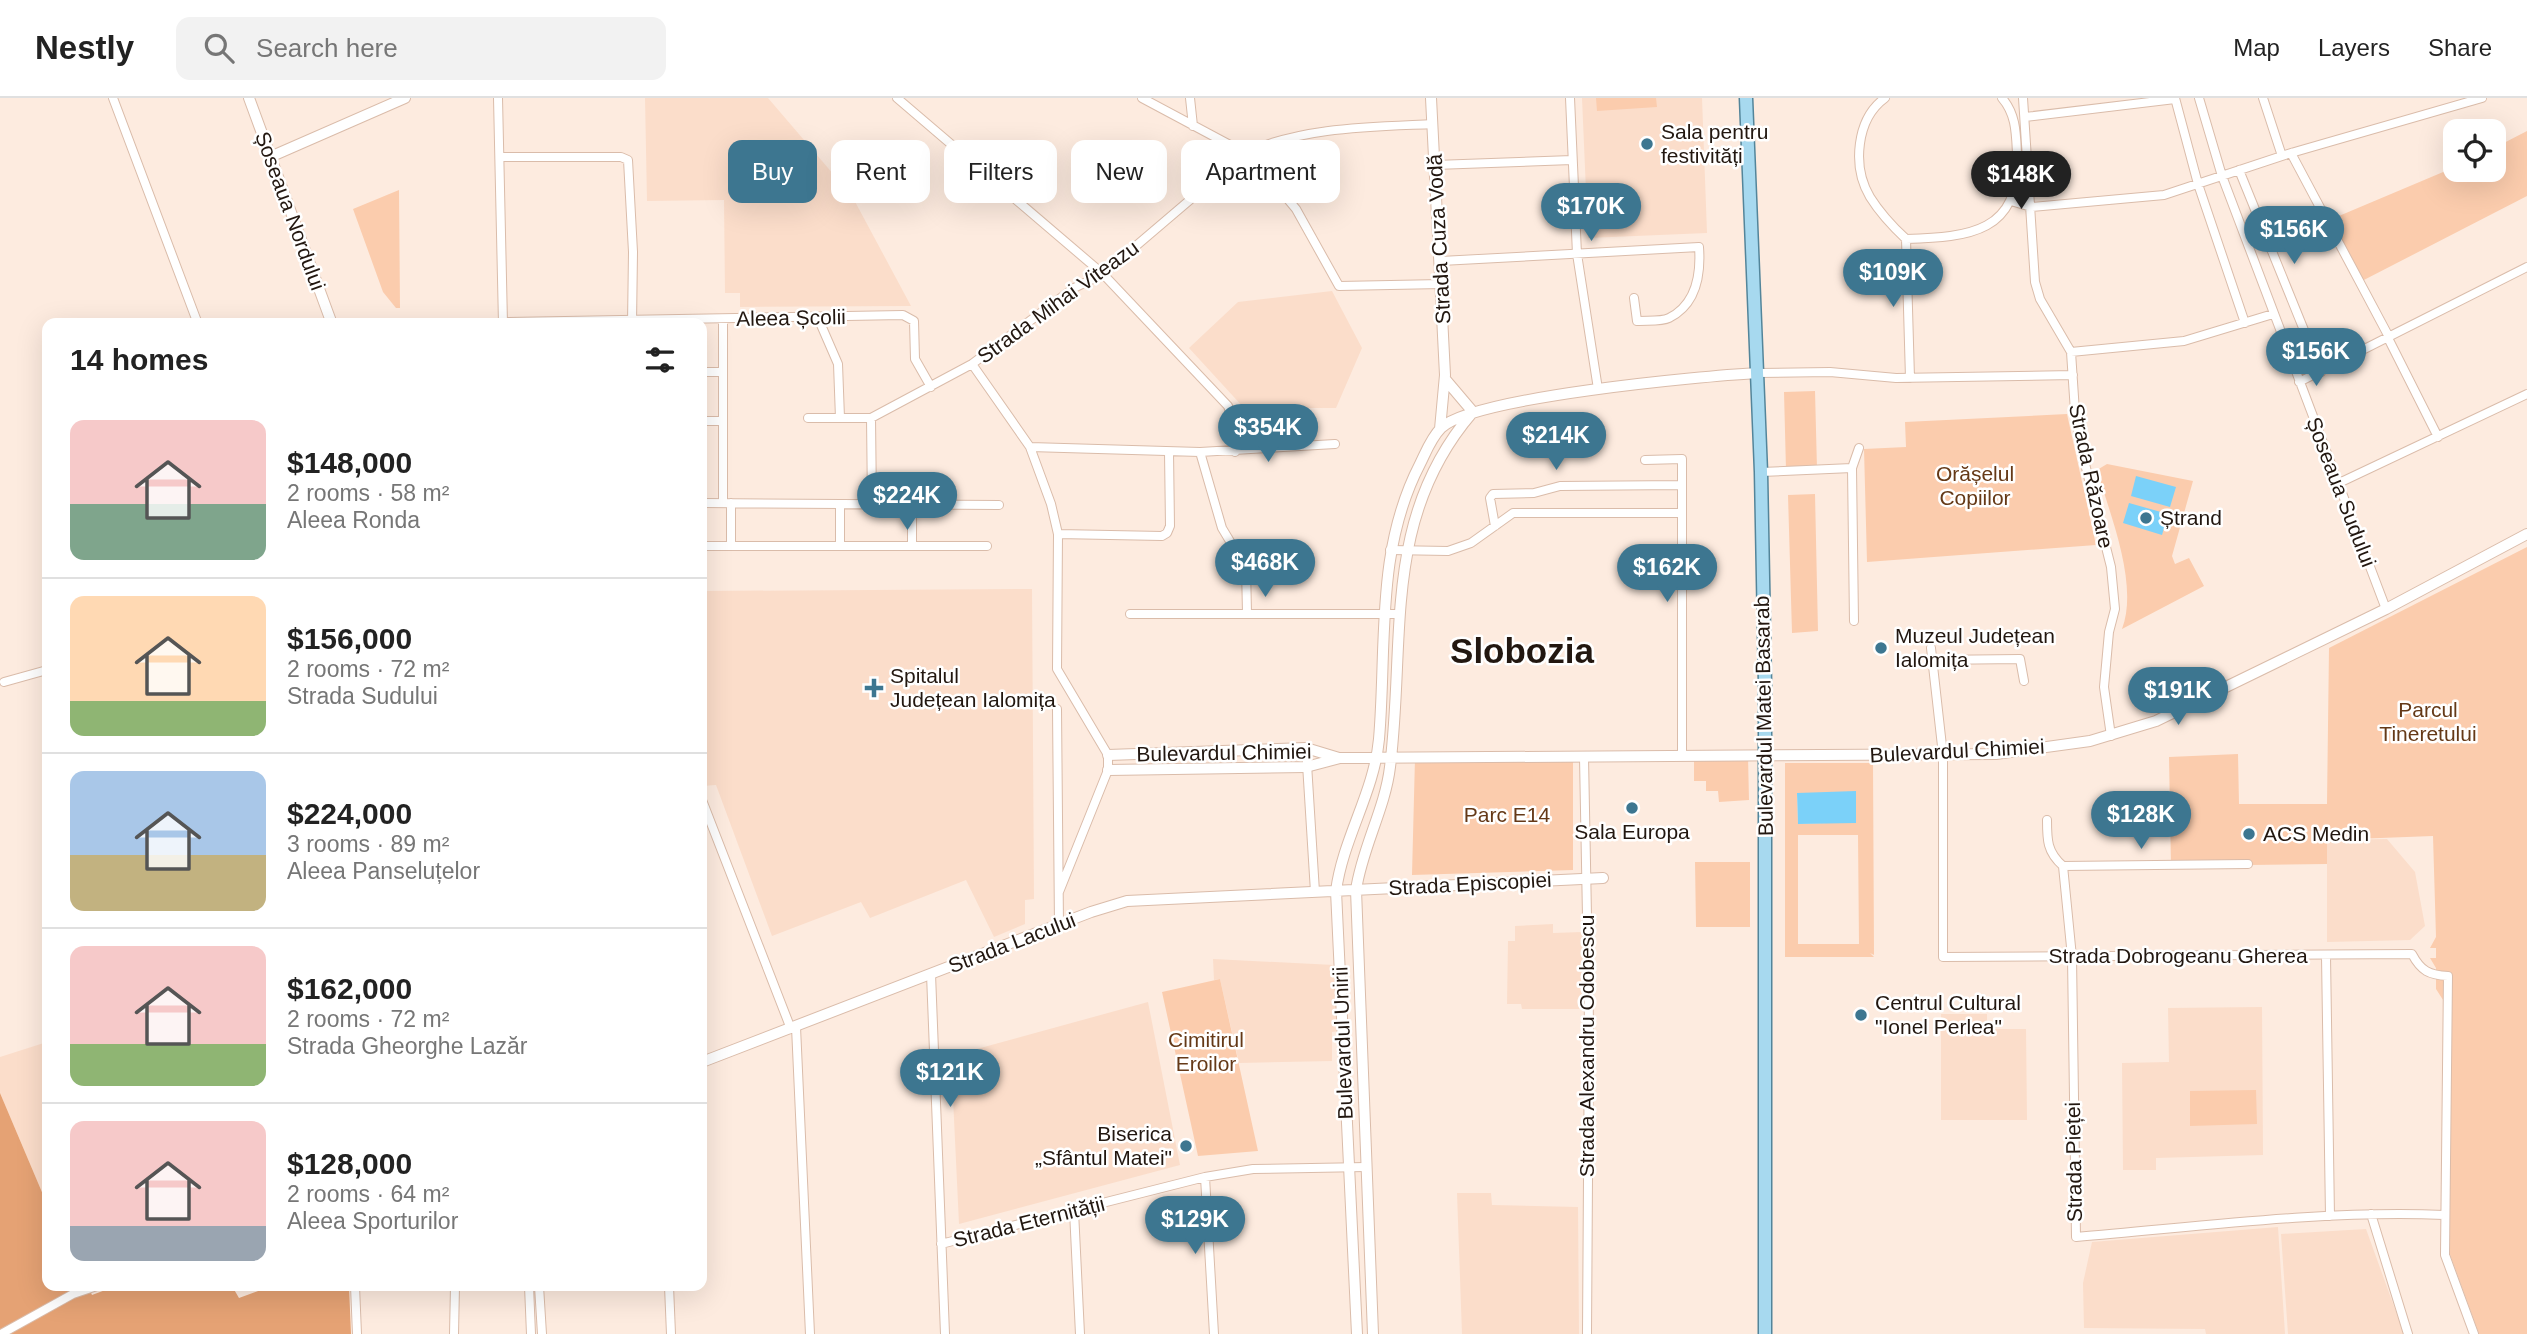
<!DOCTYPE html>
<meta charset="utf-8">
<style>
body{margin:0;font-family:Helvetica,sans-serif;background:#f2f2f2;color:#222;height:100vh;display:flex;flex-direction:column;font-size:26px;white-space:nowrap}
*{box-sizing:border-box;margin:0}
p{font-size:23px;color:#767676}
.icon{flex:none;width:38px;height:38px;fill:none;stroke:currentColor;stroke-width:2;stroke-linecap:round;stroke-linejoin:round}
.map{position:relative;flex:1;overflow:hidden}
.sheet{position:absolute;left:42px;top:220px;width:665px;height:973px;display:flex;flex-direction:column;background:#fff;border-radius:14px;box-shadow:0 7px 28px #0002}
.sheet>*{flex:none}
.top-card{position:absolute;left:728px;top:42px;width:665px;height:63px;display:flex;gap:14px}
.fabs{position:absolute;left:2443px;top:21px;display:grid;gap:14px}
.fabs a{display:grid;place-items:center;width:63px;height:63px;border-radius:14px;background:#fff;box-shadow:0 7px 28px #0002;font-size:35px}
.price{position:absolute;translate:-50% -60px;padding:0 16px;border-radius:24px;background:#3d7690;color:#fff;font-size:23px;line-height:46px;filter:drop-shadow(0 2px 4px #0008)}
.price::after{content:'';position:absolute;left:50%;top:42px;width:21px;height:16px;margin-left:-10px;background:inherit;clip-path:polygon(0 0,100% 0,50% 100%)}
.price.active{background:#222;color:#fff}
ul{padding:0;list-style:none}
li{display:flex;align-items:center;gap:21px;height:175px;padding:0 28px}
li+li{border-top:2px solid #e0e0e0}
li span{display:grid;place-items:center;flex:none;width:196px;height:140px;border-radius:14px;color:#555}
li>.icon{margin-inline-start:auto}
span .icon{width:84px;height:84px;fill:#fffc;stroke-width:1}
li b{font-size:30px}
h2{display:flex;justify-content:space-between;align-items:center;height:84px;padding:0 28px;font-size:30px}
.tag{padding:0 24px;border-radius:14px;background:#fff;box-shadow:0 7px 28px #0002;font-size:24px;line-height:63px}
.tag.active{background:#3d7690;color:#fff}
header{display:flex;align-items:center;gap:42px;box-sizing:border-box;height:98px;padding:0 35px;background:#fff;border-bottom:2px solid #e0e0e0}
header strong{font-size:33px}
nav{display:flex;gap:38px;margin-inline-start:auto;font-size:24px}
.search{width:490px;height:63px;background:#f2f2f2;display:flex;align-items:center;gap:18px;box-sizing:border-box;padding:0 24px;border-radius:14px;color:#767676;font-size:26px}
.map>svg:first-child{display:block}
</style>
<header>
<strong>Nestly</strong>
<div class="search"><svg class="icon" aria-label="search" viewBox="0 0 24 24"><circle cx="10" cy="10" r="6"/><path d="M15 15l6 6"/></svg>Search here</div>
<nav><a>Map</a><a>Layers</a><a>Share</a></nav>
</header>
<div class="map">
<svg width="2527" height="1236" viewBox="0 0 2527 1236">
<rect width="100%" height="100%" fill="#fdebdf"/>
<!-- built -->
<path fill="#fbddca" d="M645,0H768L852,98L911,208L740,209V195H725L724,102L647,103Z
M1582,0H1702L1707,135L1588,140Z
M1332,193L1362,250L1336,310H1244L1189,250L1238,204Z
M1032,491L1034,801L1025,802V826L994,839L966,782L870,820L861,804L772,838L716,687L702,688V493Z
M2387,741L2415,774L2425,828L2410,842L2327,844V742Z
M1553,826V835L1582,834L1584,911H1522L1521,906H1507L1508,843H1515V828Z
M1213,861L1334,867L1339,933L1332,934V963L1239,965L1220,881L1214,882Z
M1148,904L1180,1067L959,1126L951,958Z
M2262,909L2263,1057L2156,1060V1072H2123L2122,965L2169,964L2168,910Z
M1941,916H1987V931H2026L2027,1022H1941Z
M47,944V1106L0,995V959Z
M1457,1095H1491L1492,1107L1578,1109L1579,1236H1462Z
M2278,1129L2285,1236H2206L2205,1231L2084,1230L2083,1185L2092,1144Z
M2366,1131L2404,1236H2288L2281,1136Z"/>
<!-- green -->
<path fill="#fbccad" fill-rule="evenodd" d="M1596,0H1656L1657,9L1597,13Z
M2527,33V98L2360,184L2327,123L2455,69V72H2494V50Z
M399,92L400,210H396L383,194L353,111Z
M1815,293L1817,371L1786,372L1784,294Z
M2067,316L2096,447L1867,464L1864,351L1906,349L1905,324Z
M2107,366L2193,383L2172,458L2175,466L2189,460L2204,488L2122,531C2139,486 2110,417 2097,372Z
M1815,396L1818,533L1792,535L1788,397Z
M2527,449V1236H2479L2449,1154L2445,905L2436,891V870L2430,860H2436V850H2430L2436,839L2433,738L2327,742V766L2171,768L2169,659L2238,656L2239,706H2327L2329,550Z
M1694,658H1748L1749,702L1719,704L1718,693H1706V683H1694Z
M1573,659V772L1412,777L1415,660Z
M1785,665H1873L1874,857L1870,855L1874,859H1785ZM1797,695L1856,724L1798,726ZM1798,737H1858L1859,846H1798Z
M1695,764H1750V829H1696Z
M1220,881L1258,1053L1198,1058L1162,894Z
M2256,992L2257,1026L2190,1028V993Z"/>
<!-- forest -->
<path fill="#e5a274" d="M0,995L47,1106V1188H88L92,1197L116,1188H232L239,1200L272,1188H349L351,1236H0Z"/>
<!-- water -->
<path fill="#7bd1f9" d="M2136,378L2176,389L2170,409L2131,398Z
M2129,405L2168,416L2162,437L2123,425Z
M1856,693V725L1798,726L1797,695Z"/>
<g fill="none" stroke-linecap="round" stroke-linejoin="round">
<!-- minor casing -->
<g stroke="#dabcaa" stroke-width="10">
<path id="minor" d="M113,0L198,226
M498,0L503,226
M897,0L1103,176L1228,308L1235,328V354
M1142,0L1245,55L1262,70L1296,111L1339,188L1442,186
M1190,0L1193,28
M1570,0L1577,156L1598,291
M1885,0C1856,21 1852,69 1870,99C1880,115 1892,128 1906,141C1969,139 2021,135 2017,56C2016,35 2016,16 2002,0
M2023,0L2035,184L2040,201L2071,254L2075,314L2082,354L2111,469L2115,511L2109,534L2104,589L2111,638
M2175,0L2198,86L2245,225
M2199,0L2222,78L2386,511
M2263,0L2282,58
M2025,19L2175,1
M2291,55L2389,239
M501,59H621L628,62L633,154L632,226
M1435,67L1572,62
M2239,72L2321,274
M2011,103L2031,109L2164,97L2291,55L2482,0
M1906,141L1910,280
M1441,163L1699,149C1701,176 1697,206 1669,220C1661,224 1646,222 1637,223L1634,200
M818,220L838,266L840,320H871L972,266L1074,190L1103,176L1245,55C1303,29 1369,29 1433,26
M503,224L903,217L914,223L915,261L931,289
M2388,240L2438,339
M2071,254L2184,243L2273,216
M972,266L1030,349L1051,406L1058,436L1057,571L1108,657V672L1059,794
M702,274H722
M1757,275L1830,274L1896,280L2073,277
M2299,284L2527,169
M808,320H840
M871,320L872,406
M702,323H722
M1030,349L1200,354L1335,346
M1200,354L1222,430L1246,470L1247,515
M1645,362L1682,361V658
M1852,370L1859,350
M1761,374L1852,370L1854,523
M2339,385L2527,296
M702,405L999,407
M723,405V222
M840,406V448H987
M1495,428L1490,400L1493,396L1534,395L1560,388L1682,387
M1058,436L1162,438L1167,435L1170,428L1169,354
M702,448H840
M731,448V405
M912,448V407
M1390,452L1448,453L1471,445L1513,415H1682
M1130,516H1399
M1931,550L1943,657V859L2412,856C2421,873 2429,877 2448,878L2445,1157L2474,1236
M1931,562L2020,561L2024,583
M4,584L47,572
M1057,611L1059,827
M1306,650L1315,794
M1584,659L1589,925L1587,1236
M702,702L791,931
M2047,722C2047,742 2047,754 2063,768L2248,766
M2063,768L2072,859L2076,1139C2198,1129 2322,1112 2444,1117
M2326,858L2330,1118
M931,876L945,1236
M796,929L810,1236
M1205,1079L1214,1236
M1074,1113L1080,1236
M2371,1116L2408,1236
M941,1146L1205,1079L1253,1071L1366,1069
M355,1188L357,1236
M529,1188L531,1236
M539,1188L542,1236
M669,1188L671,1236
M1,1236L73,1196L97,1188
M454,1236L455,1188"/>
</g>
<!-- tertiary casing -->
<g stroke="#dabcaa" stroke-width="12">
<path id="tertiary" d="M249,0L332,226
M1431,0L1445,277L1440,331
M270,59L405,0
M1445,281L1473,314
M1108,657L1306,650L1339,660
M1108,672L1306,669L1340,660L1996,656L2090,643L2156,623L2386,511L2527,436
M702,964L1091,814L1127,803L1603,780
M1357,1236L1336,793C1343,740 1374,695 1379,641C1387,547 1375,453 1420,366C1426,354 1431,340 1441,330C1472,299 1704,278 1757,275
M1373,1236L1356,792C1362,750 1385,711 1390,669C1406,542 1381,421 1472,315"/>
</g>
<!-- primary casing -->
<g stroke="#53859a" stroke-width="15">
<path id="primary" d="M1746,0L1761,374L1765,586V1236"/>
</g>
<!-- minor -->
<use href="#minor" stroke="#fff" stroke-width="8"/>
<!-- tertiary -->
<use href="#tertiary" stroke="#fff" stroke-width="10"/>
<!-- primary -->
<use href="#primary" stroke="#a7d9ef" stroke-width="12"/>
</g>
<!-- markers -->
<g fill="#3d7690" stroke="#fff" stroke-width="2.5">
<circle cx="1647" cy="46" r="7"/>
<circle cx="2146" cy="420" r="7"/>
<circle cx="1881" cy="550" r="7"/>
<path d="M870.5 579.5h7v7h7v7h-7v7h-7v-7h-7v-7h7z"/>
<circle cx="1632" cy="710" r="7"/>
<circle cx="2249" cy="736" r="7"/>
<circle cx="1861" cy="917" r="7"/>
<circle cx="1186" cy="1048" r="7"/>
</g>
<g text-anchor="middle" stroke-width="5" stroke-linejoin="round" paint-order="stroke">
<!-- poi labels -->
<g font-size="21" fill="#221710" stroke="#fff" text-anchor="start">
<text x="1661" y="41">Sala pentru<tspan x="1661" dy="24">festivități</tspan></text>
<text x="2160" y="427">Ștrand</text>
<text x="1895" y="545">Muzeul Județean<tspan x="1895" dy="24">Ialomița</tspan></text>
<text x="890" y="585">Spitalul<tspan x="890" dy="24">Județean Ialomița</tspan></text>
<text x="1632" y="741" text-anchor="middle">Sala Europa</text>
<text x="2263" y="743">ACS Medin</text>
<text x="1875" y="912">Centrul Cultural<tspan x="1875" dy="24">"Ionel Perlea"</tspan></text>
<text x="1172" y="1043" text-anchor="end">Biserica<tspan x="1172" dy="24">„Sfântul Matei"</tspan></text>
</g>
<!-- street labels -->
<g font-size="21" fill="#221710" stroke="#fff">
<text transform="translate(290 113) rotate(70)" y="7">Șoseaua Nordului</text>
<text transform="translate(1439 141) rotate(-93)" y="7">Strada Cuza Vodă</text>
<text transform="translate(1058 204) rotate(-36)" y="7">Strada Mihai Viteazu</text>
<text transform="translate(791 220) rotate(-1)" y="7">Aleea Școlii</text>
<text transform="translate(2091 378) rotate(78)" y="7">Strada Răzoare</text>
<text transform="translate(2341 394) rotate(69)" y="7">Șoseaua Sudului</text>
<text transform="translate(1764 618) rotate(-91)" y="7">Bulevardul Matei Basarab</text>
<text transform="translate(1957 653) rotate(-3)" y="7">Bulevardul Chimiei</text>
<text transform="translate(1224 655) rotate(-1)" y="7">Bulevardul Chimiei</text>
<text transform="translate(1470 786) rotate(-3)" y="7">Strada Episcopiei</text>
<text transform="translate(1012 845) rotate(-21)" y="7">Strada Lacului</text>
<text x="2178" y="865">Strada Dobrogeanu Gherea</text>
<text transform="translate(1343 945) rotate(-92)" y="7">Bulevardul Unirii</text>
<text transform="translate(1587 948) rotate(-90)" y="7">Strada Alexandru Odobescu</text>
<text transform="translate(2074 1064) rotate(-91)" y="7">Strada Pieței</text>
<text transform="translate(1029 1124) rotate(-14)" y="7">Strada Eternității</text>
</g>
<!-- park labels -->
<g font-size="21" fill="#653917" stroke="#fff">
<text x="1975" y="383">Orășelul<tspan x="1975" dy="24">Copiilor</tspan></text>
<text x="2428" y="619">Parcul<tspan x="2428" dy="24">Tineretului</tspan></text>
<text x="1507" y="724">Parc E14</text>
<text x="1206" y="949">Cimitirul<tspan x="1206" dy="24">Eroilor</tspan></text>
</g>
<!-- town labels -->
<g font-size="35" font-weight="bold" fill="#221710" stroke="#fff">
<text x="1522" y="565">Slobozia</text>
</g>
</g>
</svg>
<div class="fabs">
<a><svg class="icon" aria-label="locate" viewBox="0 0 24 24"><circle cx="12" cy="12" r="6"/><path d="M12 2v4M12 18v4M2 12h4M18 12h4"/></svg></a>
</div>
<b class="price active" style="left:2021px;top:113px">$148K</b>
<b class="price" style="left:1591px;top:145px">$170K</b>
<b class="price" style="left:2294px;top:168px">$156K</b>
<b class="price" style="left:1893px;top:211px">$109K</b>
<b class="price" style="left:2316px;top:290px">$156K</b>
<b class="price" style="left:1268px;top:366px">$354K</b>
<b class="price" style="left:1556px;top:374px">$214K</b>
<b class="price" style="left:907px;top:434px">$224K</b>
<b class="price" style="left:1265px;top:501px">$468K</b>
<b class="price" style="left:1667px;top:506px">$162K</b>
<b class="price" style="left:2178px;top:629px">$191K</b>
<b class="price" style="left:2141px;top:753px">$128K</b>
<b class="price" style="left:950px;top:1011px">$121K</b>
<b class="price" style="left:1195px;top:1158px">$129K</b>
<div class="top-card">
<a class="tag active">Buy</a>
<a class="tag">Rent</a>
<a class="tag">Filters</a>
<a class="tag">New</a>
<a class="tag">Apartment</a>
</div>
<section class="sheet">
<h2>14 homes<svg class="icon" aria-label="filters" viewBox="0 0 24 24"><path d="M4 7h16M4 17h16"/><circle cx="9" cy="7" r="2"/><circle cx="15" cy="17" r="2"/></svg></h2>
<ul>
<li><span style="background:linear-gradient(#f6c9c9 60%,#7fa58c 0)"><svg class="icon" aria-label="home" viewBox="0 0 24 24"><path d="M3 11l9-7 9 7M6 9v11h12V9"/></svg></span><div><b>$148,000</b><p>2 rooms · 58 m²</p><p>Aleea Ronda</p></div></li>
<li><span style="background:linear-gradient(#ffd9b3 75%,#8fb573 0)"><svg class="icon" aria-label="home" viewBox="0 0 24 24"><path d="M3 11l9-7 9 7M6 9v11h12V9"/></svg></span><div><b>$156,000</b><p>2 rooms · 72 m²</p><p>Strada Sudului</p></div></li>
<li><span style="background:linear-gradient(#a9c7e8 60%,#c2b280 0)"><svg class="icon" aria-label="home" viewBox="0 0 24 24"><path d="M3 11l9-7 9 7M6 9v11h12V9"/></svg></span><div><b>$224,000</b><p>3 rooms · 89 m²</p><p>Aleea Panseluțelor</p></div></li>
<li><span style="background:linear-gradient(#f6c9c9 70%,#8fb573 0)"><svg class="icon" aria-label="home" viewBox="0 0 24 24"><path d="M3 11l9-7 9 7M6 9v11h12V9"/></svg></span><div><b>$162,000</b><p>2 rooms · 72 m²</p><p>Strada Gheorghe Lazăr</p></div></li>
<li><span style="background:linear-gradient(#f6c9c9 75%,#9aa5b1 0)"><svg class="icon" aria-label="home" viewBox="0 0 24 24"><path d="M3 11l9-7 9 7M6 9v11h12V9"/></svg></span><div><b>$128,000</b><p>2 rooms · 64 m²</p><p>Aleea Sporturilor</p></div></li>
</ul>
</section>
</div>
